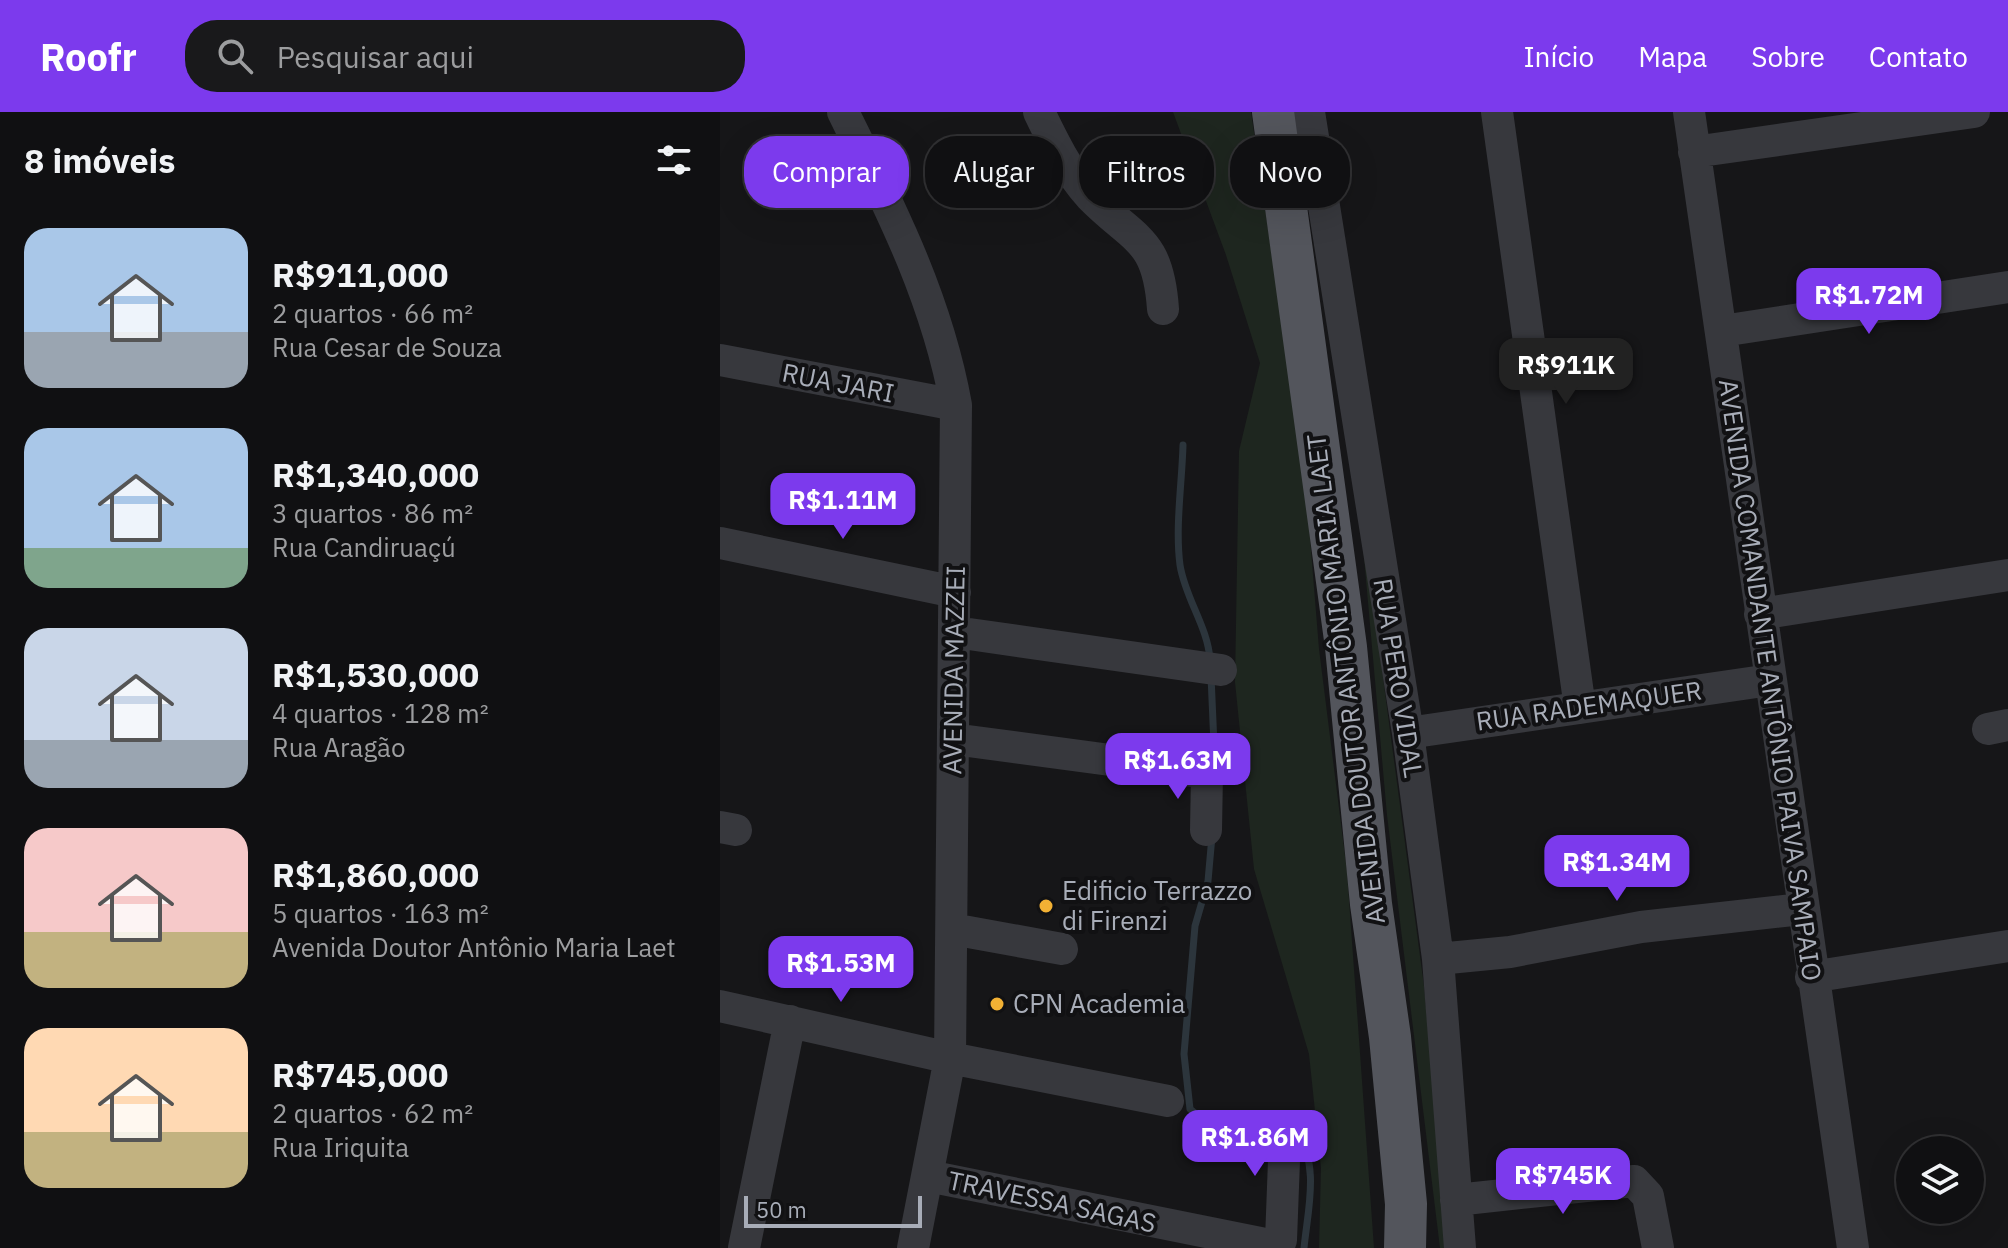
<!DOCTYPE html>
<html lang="pt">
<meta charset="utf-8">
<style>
body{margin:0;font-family:"IBM Plex Sans",sans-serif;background:#19191b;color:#f1f3f6;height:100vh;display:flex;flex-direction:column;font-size:30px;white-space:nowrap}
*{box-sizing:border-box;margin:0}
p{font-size:26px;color:#9c9d9f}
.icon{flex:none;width:44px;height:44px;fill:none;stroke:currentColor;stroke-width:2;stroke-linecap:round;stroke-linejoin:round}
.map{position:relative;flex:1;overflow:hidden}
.details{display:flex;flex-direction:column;background:#101012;width:720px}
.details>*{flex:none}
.hud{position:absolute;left:24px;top:24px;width:760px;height:72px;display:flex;gap:16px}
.controls{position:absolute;left:1176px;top:1024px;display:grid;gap:16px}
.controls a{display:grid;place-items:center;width:88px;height:88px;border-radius:50%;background:#101012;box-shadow:0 8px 32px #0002,0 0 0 2px #303032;font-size:40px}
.scale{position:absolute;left:24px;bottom:20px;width:178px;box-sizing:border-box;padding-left:8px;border:4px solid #a8adb8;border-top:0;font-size:22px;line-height:28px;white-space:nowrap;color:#a8adb8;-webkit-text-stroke:6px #111113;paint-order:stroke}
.price{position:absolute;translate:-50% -68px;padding:0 18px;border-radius:16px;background:#7c3aed;color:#fff;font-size:26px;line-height:52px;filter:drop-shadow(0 2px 4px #0008)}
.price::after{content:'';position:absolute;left:50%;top:48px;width:24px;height:18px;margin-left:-12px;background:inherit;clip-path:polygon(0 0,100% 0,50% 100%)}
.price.selected{background:#222;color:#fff}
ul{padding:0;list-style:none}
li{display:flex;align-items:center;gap:24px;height:200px;padding:0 24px}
li span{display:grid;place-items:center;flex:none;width:224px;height:160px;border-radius:24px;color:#555}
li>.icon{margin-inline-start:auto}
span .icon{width:96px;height:96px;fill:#fffc;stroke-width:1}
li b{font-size:34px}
h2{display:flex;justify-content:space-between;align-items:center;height:96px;padding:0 24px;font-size:34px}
.chip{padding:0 28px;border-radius:32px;background:#101012;box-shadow:0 8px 32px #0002,0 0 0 2px #303032;font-size:28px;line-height:72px}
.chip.selected{background:#7c3aed;color:#fff}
header{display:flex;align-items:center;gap:48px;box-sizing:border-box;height:112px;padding:0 40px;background:#7c3aed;color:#fff}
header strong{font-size:38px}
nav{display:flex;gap:44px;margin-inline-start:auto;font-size:28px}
.search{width:560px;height:72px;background:#19191b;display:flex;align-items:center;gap:20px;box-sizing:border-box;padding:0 28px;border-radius:32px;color:#9c9d9f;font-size:30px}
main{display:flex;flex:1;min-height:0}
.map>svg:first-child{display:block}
</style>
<header>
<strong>Roofr</strong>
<div class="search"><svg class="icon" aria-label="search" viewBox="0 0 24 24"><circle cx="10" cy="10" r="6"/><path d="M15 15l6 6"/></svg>Pesquisar aqui</div>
<nav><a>Início</a><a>Mapa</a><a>Sobre</a><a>Contato</a></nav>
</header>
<main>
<section class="details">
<h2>8 imóveis<svg class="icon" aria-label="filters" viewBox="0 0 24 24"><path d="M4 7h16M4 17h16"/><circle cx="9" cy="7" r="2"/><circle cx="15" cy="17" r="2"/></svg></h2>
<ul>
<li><span style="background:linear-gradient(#a9c7e8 65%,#9aa5b1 0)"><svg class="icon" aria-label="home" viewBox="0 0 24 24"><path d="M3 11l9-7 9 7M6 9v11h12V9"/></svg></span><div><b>R$911,000</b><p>2 quartos · 66 m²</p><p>Rua Cesar de Souza</p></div></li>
<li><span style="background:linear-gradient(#a9c7e8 75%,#7fa58c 0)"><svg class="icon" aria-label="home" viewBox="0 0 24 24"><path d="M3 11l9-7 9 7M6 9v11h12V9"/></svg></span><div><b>R$1,340,000</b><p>3 quartos · 86 m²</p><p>Rua Candiruaçú</p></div></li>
<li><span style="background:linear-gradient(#c9d6e8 70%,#9aa5b1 0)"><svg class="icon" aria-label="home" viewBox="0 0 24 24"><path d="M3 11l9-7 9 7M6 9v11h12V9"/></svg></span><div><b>R$1,530,000</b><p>4 quartos · 128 m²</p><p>Rua Aragão</p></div></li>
<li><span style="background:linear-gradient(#f6c9c9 65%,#c2b280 0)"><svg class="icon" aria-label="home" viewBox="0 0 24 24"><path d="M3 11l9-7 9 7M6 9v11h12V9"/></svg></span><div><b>R$1,860,000</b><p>5 quartos · 163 m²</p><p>Avenida Doutor Antônio Maria Laet</p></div></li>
<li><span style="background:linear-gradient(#ffd9b3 65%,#c2b280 0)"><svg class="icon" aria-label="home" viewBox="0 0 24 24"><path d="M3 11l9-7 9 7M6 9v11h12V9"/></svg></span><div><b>R$745,000</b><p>2 quartos · 62 m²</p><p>Rua Iriquita</p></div></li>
</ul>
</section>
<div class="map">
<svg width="1288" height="1136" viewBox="0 0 1288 1136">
<rect width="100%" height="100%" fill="#161618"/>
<!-- green -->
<path fill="#1e261f" d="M453,0H531L586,377L599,537L627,760L654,1136H599L601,1056L589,942L534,757L515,570L519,339L540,251L506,143Z
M638,378L704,874L728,1136H720L667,703Z"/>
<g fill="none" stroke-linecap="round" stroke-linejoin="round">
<!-- stream -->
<path stroke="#2c353c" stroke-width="7" d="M463,333C462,371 455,415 460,453C465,486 488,515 490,548
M491,564L495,656
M492,724L488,769L475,814L464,942L470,997L488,1012L560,1015
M576,1018C600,1053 588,1096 584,1136"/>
<!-- minor -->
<path stroke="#37383d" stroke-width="32" d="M123,0C170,95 217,187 236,293L230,946L193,1136
M319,0C333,29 348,60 370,84C414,129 438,125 443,197
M589,0L688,621L718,847L740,1136
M777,0L860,596
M969,0L1133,1136
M974,40L1254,0
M1002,219L1288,175
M0,248L236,293
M0,431L235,480
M1040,502L1288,463
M235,520L501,558
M1268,617L1288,613
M688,621L1050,568
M233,627L487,661L486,718
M0,715L16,718
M232,817L342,837
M718,847L790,840L921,815L1082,797
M1091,865L1288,834
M0,894L230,946L448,989
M208,1064L551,1133L561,1128L565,1022
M736,1088L914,1069L928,1084L938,1136
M24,1136L70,909"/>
<!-- major -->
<path stroke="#53555c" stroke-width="42" d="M553,0L626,535L651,792L670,925L686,1092L685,1136"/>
</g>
<!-- markers -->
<g fill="#f2b134" stroke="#111113" stroke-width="3">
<circle cx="326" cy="794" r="8"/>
<circle cx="277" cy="892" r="8"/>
</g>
<g text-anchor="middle" stroke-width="8" stroke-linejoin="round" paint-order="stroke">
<!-- street labels -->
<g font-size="26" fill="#a8adb8" stroke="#111113">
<text transform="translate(118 271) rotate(11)" y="9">RUA JARI</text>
<text transform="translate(234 558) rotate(-89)" y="9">AVENIDA MAZZEI</text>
<text transform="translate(678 566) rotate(81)" y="9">RUA PERO VIDAL</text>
<text transform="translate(626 567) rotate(-97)" y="9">AVENIDA DOUTOR ANTÔNIO MARIA LAET</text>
<text transform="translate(1050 568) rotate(82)" y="9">AVENIDA COMANDANTE ANTÔNIO PAIVA SAMPAIO</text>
<text transform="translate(869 594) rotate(-8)" y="9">RUA RADEMAQUER</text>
<text transform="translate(332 1090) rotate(12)" y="9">TRAVESSA SAGAS</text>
</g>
<!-- poi labels -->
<g font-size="26" fill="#a8adb8" stroke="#111113" text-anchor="start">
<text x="342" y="788">Edificio Terrazzo<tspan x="342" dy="30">di Firenzi</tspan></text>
<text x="293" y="901">CPN Academia</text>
</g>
</g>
</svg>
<div class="controls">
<a><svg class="icon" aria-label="layers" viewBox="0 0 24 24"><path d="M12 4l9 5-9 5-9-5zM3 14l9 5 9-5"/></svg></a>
</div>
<div class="scale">50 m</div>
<b class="price" style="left:1149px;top:224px">R$1.72M</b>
<b class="price selected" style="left:846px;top:294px">R$911K</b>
<b class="price" style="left:123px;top:429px">R$1.11M</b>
<b class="price" style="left:458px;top:689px">R$1.63M</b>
<b class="price" style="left:897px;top:791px">R$1.34M</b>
<b class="price" style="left:121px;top:892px">R$1.53M</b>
<b class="price" style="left:535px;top:1066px">R$1.86M</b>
<b class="price" style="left:843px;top:1104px">R$745K</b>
<div class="hud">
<a class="chip selected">Comprar</a>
<a class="chip">Alugar</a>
<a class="chip">Filtros</a>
<a class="chip">Novo</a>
</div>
</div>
</main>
